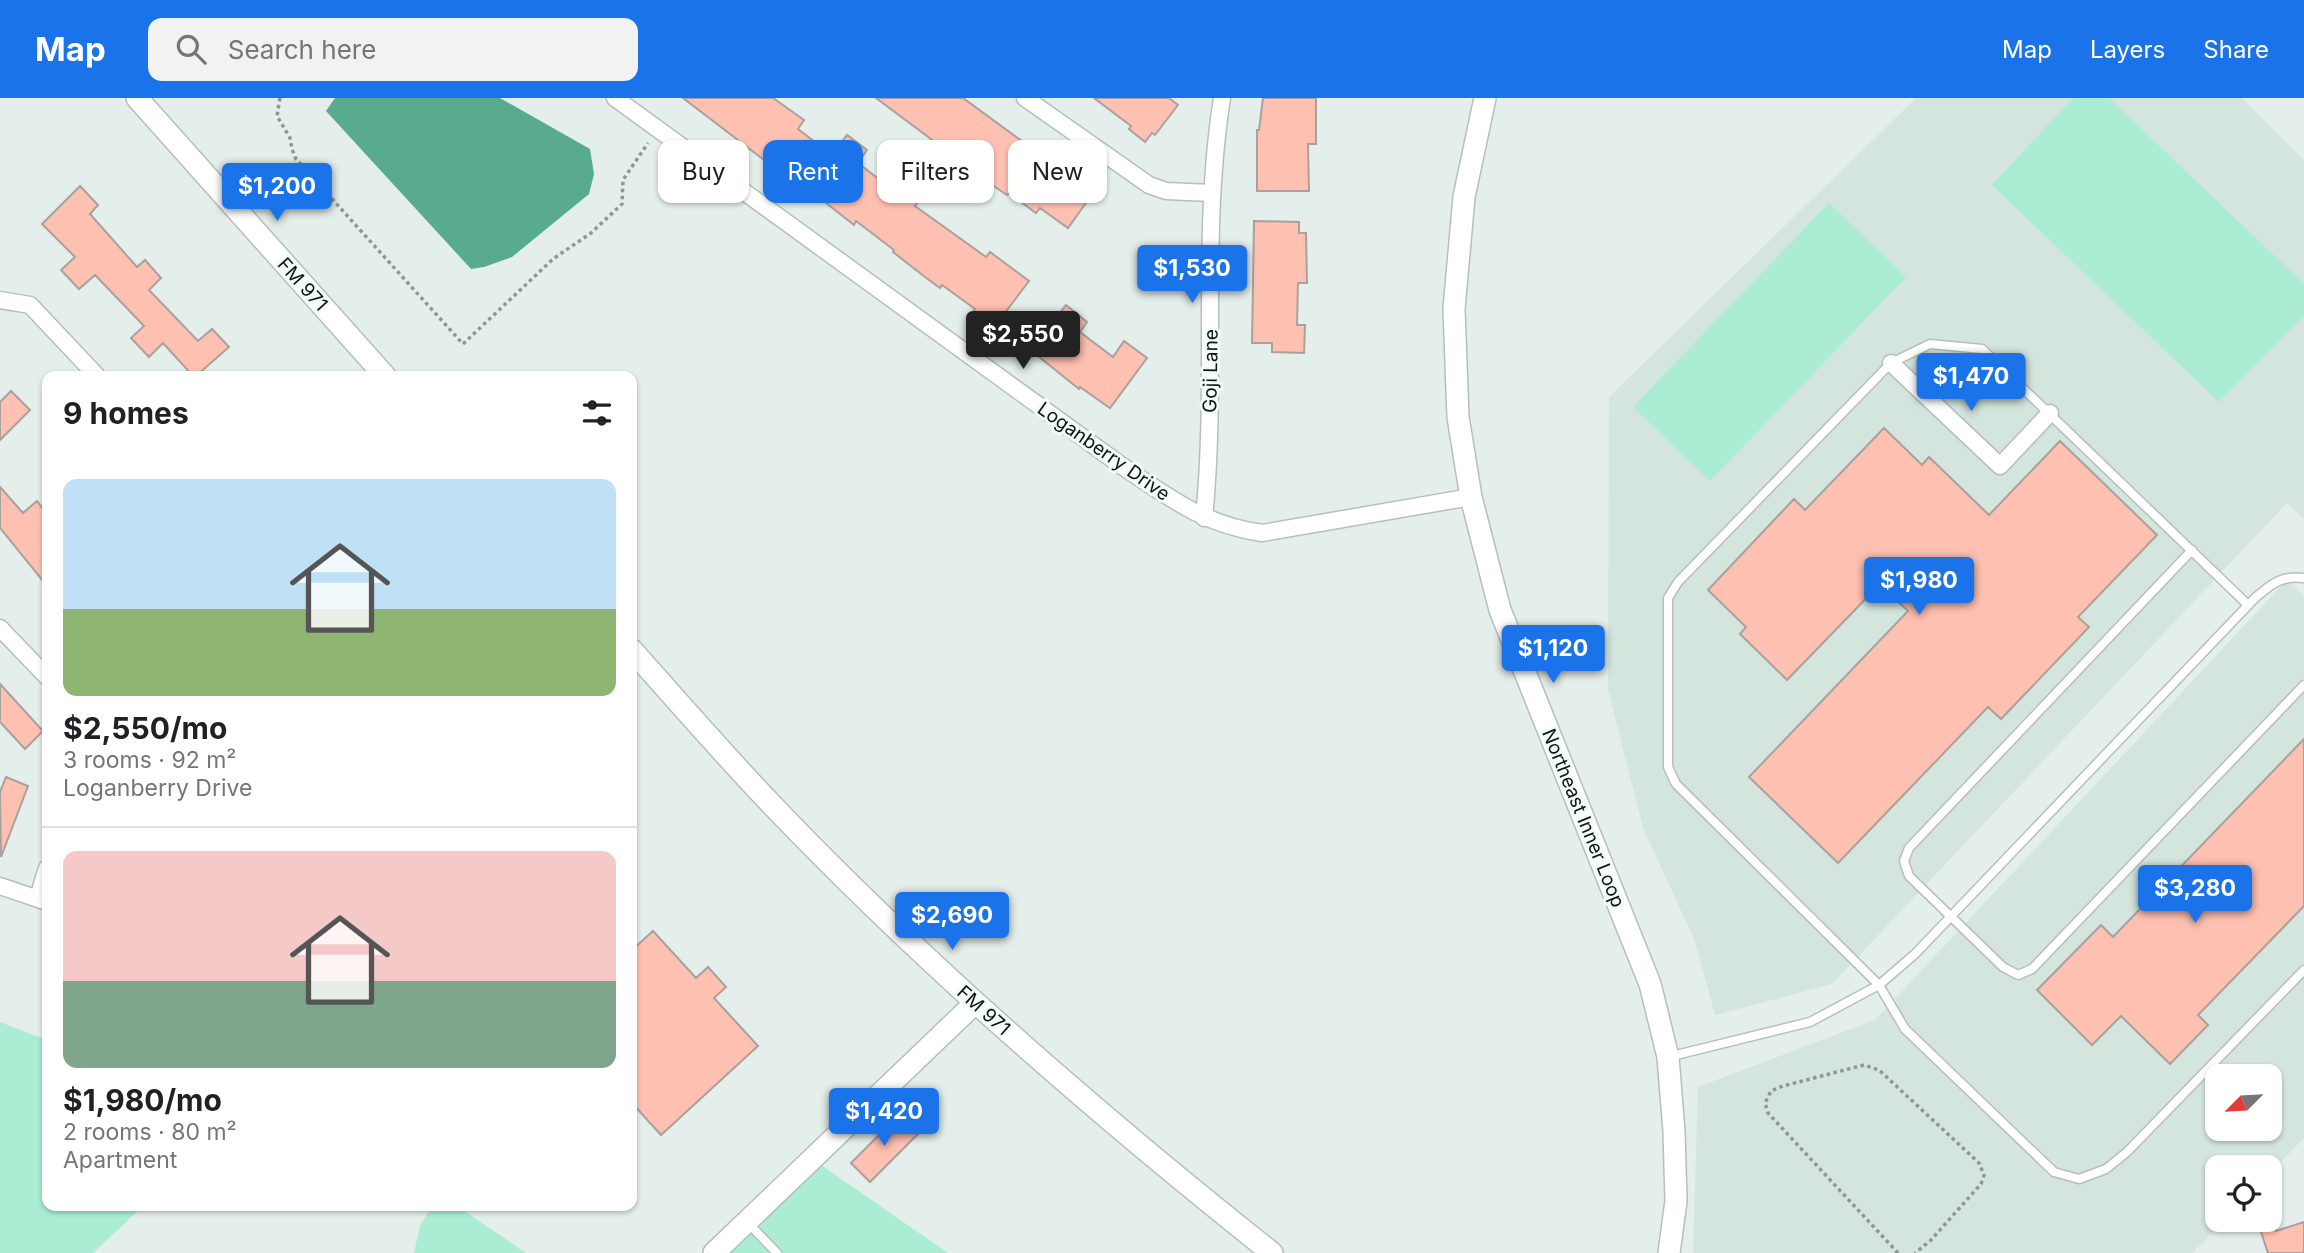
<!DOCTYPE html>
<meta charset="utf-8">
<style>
body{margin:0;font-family:Inter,sans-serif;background:#f2f2f2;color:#202124;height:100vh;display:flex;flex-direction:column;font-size:26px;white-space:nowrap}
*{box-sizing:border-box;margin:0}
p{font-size:23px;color:#757577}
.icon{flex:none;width:38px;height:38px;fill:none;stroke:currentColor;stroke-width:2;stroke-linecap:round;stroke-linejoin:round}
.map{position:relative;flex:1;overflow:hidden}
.side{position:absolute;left:42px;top:273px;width:595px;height:840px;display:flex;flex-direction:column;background:#fff;border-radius:14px;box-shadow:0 2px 5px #0004}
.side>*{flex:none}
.guide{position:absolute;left:658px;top:42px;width:665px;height:63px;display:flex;gap:14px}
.needle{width:46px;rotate:246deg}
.tools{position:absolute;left:2205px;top:966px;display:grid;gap:14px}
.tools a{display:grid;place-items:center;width:77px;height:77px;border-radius:14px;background:#fff;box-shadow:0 2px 5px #0004;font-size:35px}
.price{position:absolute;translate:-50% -60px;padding:0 16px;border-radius:7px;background:#1a73e8;color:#fff;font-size:23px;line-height:46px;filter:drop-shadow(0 2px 4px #0008)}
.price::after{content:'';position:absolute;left:50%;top:42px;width:21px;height:16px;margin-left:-10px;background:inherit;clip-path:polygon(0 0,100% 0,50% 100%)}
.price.selected{background:#222;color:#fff}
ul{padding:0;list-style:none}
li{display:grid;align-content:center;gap:14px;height:371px;padding:0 21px}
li+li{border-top:2px solid #e0e0e0}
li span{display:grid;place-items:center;height:217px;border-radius:14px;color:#555}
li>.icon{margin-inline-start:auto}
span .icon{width:126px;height:126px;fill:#fffc;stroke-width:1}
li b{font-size:30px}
h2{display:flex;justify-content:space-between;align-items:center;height:84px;padding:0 21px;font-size:30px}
.tag{padding:0 24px;border-radius:14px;background:#fff;box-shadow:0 2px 5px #0004;font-size:24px;line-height:63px}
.tag.selected{background:#1a73e8;color:#fff}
header{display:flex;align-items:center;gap:42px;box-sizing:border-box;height:98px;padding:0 35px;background:#1a73e8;color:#fff}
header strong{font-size:33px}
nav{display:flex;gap:38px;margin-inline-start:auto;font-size:24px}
.search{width:490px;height:63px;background:#f2f2f2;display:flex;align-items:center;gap:18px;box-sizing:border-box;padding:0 24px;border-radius:14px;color:#757577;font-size:26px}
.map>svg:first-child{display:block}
</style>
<header>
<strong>Map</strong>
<div class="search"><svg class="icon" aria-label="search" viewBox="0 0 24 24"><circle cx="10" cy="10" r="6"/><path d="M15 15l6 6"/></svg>Search here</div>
<nav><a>Map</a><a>Layers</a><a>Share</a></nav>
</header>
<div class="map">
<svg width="2304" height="1155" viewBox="0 0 2304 1155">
<rect width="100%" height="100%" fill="#e4eeea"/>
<!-- built -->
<path fill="#d3e5dd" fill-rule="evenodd" d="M1916,0H2242L2304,62V421L2287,405L1832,886L1715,917L1695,843L1643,730L1608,591L1609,299Z
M2287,482L2304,498V1040L2270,1075V1069H2217V1122H2225L2192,1155H1693L1698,989L1875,922ZM2217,978H2270V1031H2217Z"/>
<!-- green -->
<path fill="#aaedd2" d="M2073,0H2109L2304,186V217L2219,304L1992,87Z
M1829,105L1906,179L1710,383L1633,309Z
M0,924L47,942V1108H143L93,1155H0Z
M821,1067L948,1155H728Z
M432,1108H457L526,1155H414L420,1128Z"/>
<!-- water -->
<path fill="#59ab8d" d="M335,0H500L590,51L594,76L589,96L512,159L484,169L471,171L326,13Z"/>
<!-- building -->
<path fill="#fec0b1" stroke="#aaa09e" stroke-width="2" d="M683,0H773L804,22L798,31L832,57L847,37L867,52L858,65L893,92L895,89L904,97L909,89L922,98L915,108L986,159L990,154L1029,183L1001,220L997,217L990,226L973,214L975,211L942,187L940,190L925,179L893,154L894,152L856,123L854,127L821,101L820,103L798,88Z
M876,0H963L1093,95L1068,130L1040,110L1036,115L1009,95L1007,97L985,82L987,79L952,54L951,56Z
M1094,0H1169L1178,7L1155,37L1152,35L1145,44L1129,31L1131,28Z
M1263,0H1316V46H1308L1309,93H1257V32H1259Z
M80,88L98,107L90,116L137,169L145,162L161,180L149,192L198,243L212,231L229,249L196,278H193L163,245L149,259L131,240L144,228L95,177L79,191L61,172L75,159L42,126Z
M1254,123L1299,124V135H1306L1307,185H1298L1297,227H1305L1304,255L1272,254V245H1252Z
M1066,207L1087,224L1080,234L1113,259L1124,243L1147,260L1110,310L1080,289L1079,291L1038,258L1045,249L1038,244Z
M11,293L30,312L0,342V304Z
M1884,330L1922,367L1929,359L1989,417L2060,343L2157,437L2078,519L2089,529L2001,621L1988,609L1838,765L1749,679L1908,513L1880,486L1787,582L1740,536L1746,529L1708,492L1794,401L1805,412Z
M0,389L23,415L37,403L47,416V488L0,430Z
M0,586L43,633L25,651L0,624Z
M2304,641V808L2198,917L2208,927L2170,966L2121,918L2092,947L2037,892L2101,827L2113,839Z
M6,679L28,688L1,759L0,694Z
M653,833L696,880L708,869L726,889L714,900L758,948L661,1037L632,1005V852Z
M899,1017L918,1036L870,1084L851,1065Z
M2304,1124V1155H2268L2260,1131L2274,1127L2276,1133Z"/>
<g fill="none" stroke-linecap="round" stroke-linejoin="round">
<!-- lane casing -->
<g stroke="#b6bfbb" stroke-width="11">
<path id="lane" d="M2192,452L1909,750L1904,763L1909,778L2003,869L2018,877L2032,871L2304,587
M2248,507L1982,251L1930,246L1891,265L1678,484L1668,500V669L1676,686L1879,887L1905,931L2054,1074L2079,1081L2106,1071L2127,1054L2304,872
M1668,959L1810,924L1879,887L1915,856L2255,500C2271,486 2282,477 2304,480
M747,1124L777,1155"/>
</g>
<!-- street casing -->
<g stroke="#b6bfbb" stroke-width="19">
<path id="street" d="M615,0L1122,368C1170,400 1204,427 1262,435L1471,399
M1025,0L1149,87L1166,93L1212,95
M0,202L30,207L97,278
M1891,265L2000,368L2050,315
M1204,420C1218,280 1200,139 1222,0
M0,530L47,579
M0,788L47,804
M38,800L47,770"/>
</g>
<!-- secondary casing -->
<g stroke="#b6bfbb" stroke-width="24">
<path id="secondary" d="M137,0L385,278
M1485,0L1464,99L1454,211L1458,319L1471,399L1500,512L1650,886L1668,959L1674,1033L1676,1103L1669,1155
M632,552C679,605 725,658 774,709C928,870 1098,1017 1272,1155
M714,1155L975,905"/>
</g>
<!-- path -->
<path stroke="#8f9794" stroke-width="3.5" stroke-dasharray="3.5 3.5" stroke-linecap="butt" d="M280,0L277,18L290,40L292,51L296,61L463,246L553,161L591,135L622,106L623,82L648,45
M1898,1155L1768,1015L1765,1005L1771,993L1783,988L1864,967L1879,972L1979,1065L1984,1077L1981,1086L1930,1143L1915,1155"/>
<!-- lane -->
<use href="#lane" stroke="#fff" stroke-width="8"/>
<!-- street -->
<use href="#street" stroke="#fff" stroke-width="16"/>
<!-- secondary -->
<use href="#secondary" stroke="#fff" stroke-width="21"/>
</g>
<g text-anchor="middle" stroke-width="6" stroke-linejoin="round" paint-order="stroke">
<!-- street labels -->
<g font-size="19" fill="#101412" stroke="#f2fcf7">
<text transform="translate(303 186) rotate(48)" y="7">FM 971</text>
<text transform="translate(1210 273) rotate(-89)" y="7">Goji Lane</text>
<text transform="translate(1104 353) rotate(35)" y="7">Loganberry Drive</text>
<text transform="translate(1584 720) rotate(68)" y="7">Northeast Inner Loop</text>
<text transform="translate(984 912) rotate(42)" y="7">FM 971</text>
</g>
</g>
</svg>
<div class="tools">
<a><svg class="needle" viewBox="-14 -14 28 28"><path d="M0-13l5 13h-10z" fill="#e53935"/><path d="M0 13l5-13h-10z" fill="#757577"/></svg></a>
<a><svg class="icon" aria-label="locate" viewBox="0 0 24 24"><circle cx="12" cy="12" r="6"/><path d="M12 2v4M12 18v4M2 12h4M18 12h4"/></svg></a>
</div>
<b class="price" style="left:277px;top:125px">$1,200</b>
<b class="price" style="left:1192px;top:207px">$1,530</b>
<b class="price selected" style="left:1023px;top:273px">$2,550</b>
<b class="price" style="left:1971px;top:315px">$1,470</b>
<b class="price" style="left:1919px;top:519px">$1,980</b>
<b class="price" style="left:1553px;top:587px">$1,120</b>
<b class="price" style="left:2195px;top:827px">$3,280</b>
<b class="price" style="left:952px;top:854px">$2,690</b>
<b class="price" style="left:884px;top:1050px">$1,420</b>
<div class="guide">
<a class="tag">Buy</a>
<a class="tag selected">Rent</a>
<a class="tag">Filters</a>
<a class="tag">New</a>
</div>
<section class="side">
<h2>9 homes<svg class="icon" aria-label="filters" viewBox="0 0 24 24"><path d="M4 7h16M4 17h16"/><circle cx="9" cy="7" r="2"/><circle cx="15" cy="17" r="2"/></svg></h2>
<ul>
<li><span style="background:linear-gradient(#bfe0f5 60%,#8fb573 0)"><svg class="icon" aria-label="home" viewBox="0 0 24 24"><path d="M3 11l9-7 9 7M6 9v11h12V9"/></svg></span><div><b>$2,550/mo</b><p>3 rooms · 92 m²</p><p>Loganberry Drive</p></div></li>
<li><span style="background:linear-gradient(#f6c9c9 60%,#7fa58c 0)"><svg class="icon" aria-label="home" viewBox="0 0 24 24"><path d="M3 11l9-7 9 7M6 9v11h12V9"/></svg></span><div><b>$1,980/mo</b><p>2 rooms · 80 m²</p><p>Apartment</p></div></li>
</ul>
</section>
</div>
